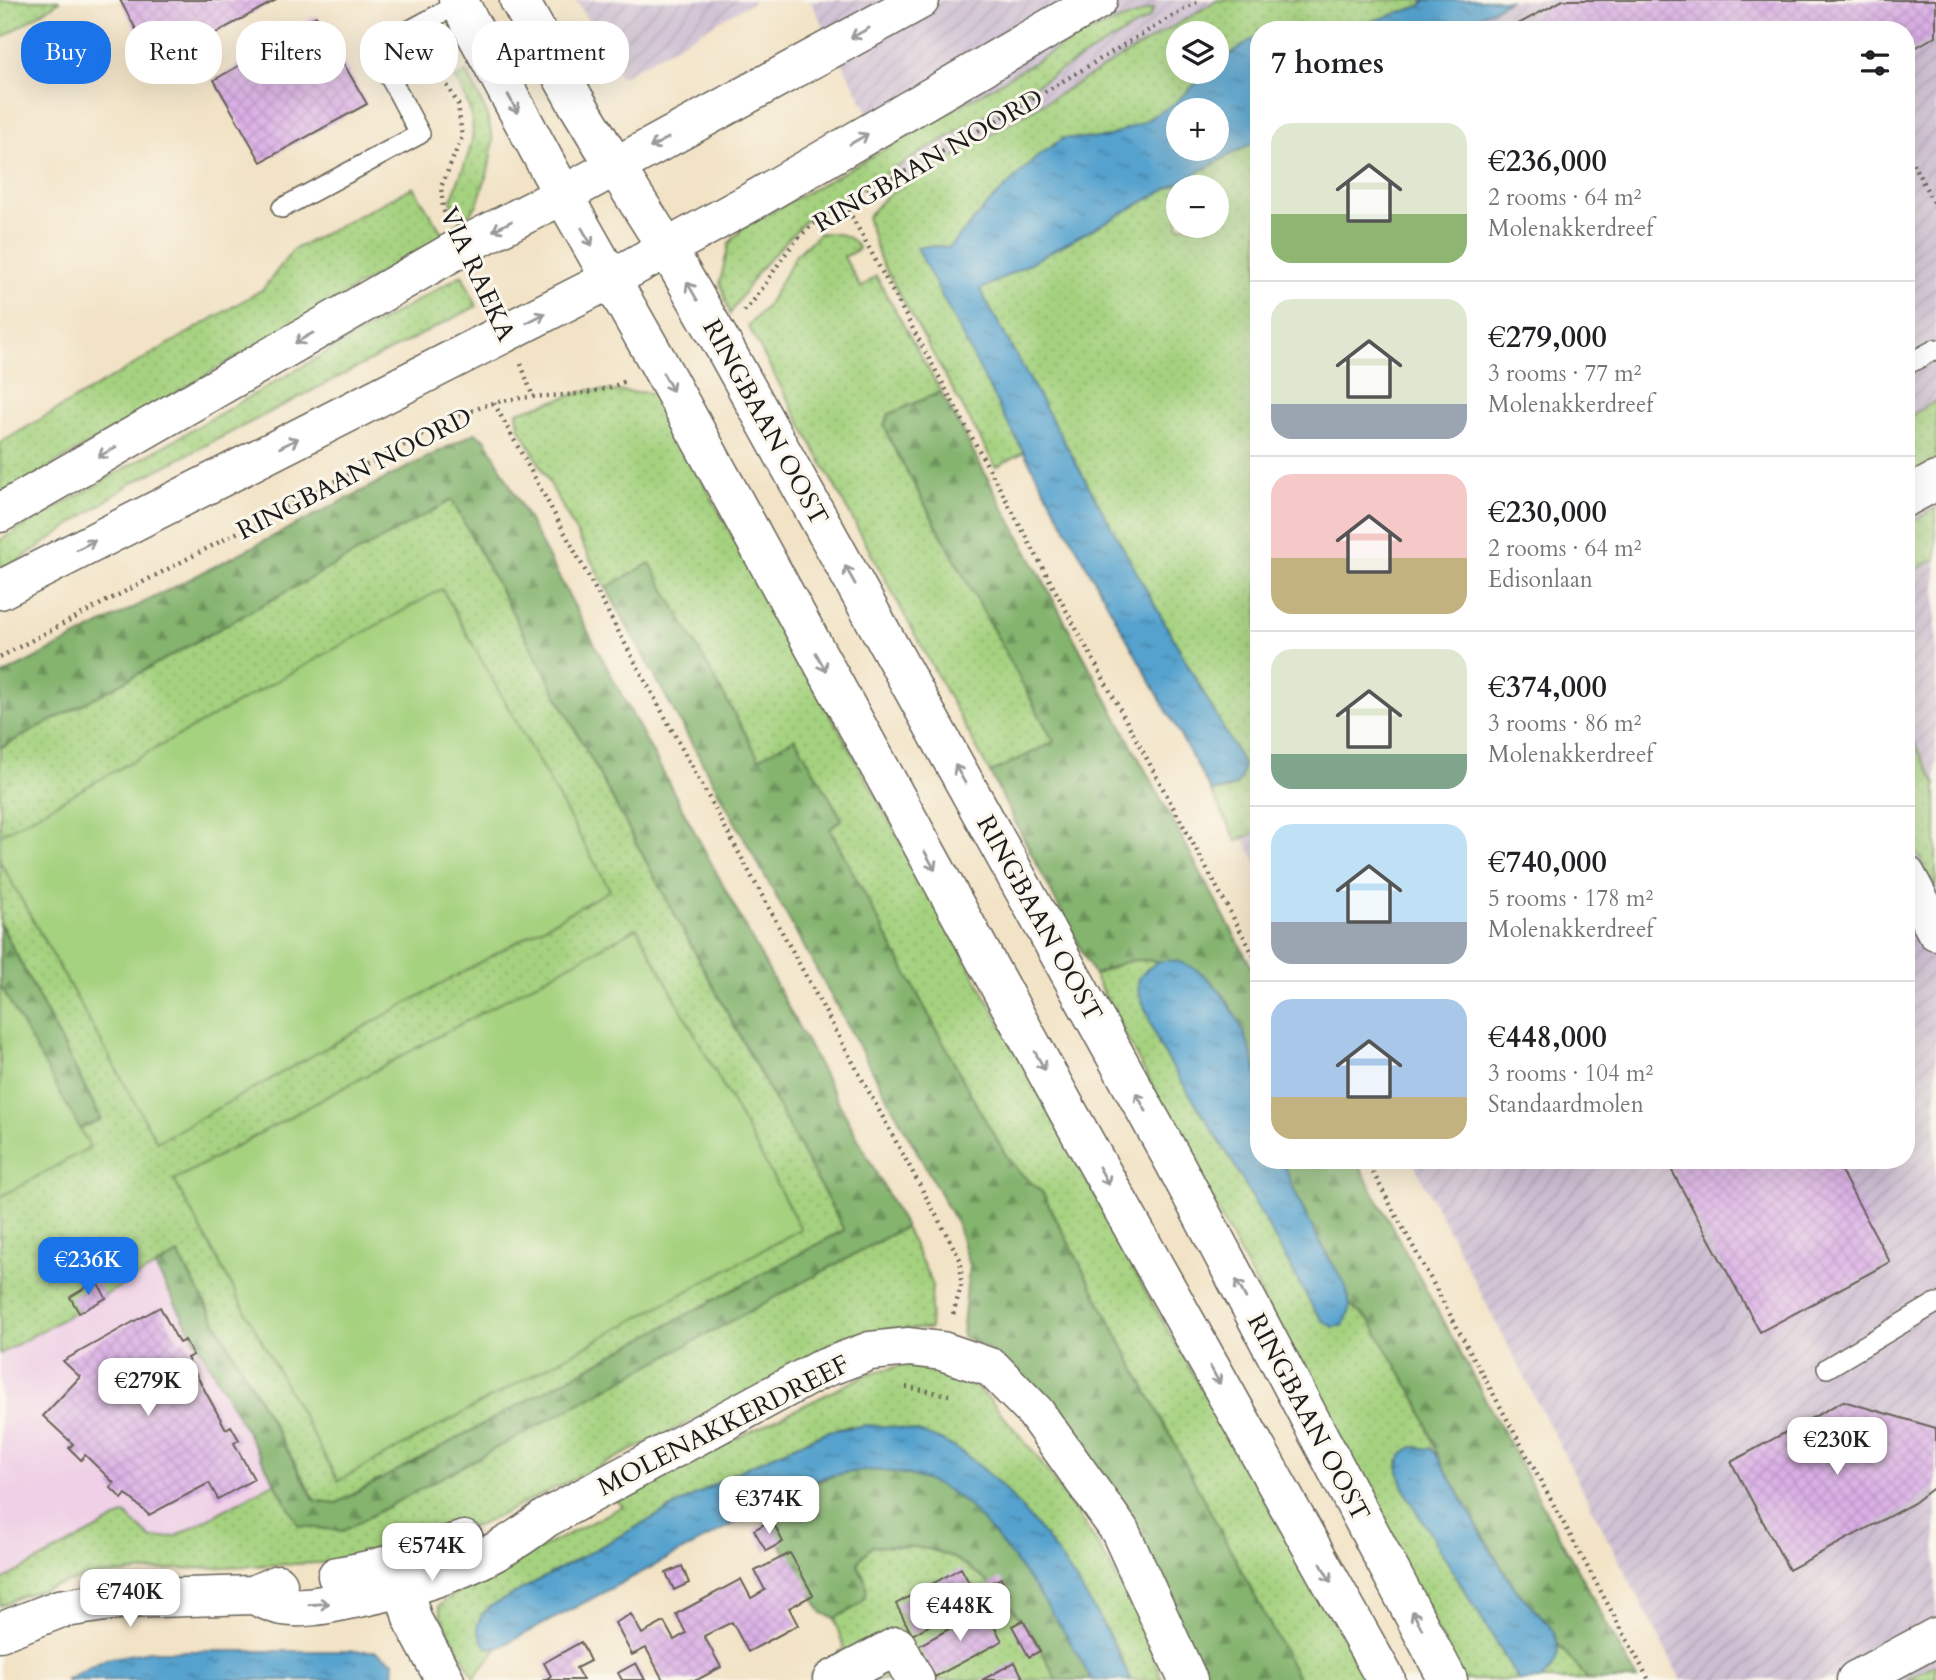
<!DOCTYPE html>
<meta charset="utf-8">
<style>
body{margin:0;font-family:Cardo,serif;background:#f6f6f6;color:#202124;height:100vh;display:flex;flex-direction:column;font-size:26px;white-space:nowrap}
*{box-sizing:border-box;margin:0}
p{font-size:23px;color:#757577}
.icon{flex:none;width:38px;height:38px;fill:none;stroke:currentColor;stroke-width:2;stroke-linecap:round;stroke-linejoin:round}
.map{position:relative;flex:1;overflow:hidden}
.panel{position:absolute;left:1250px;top:21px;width:665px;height:1148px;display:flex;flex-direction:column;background:#fff;border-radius:28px;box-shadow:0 7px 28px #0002}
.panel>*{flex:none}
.hud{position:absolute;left:21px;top:21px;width:665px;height:63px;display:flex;gap:14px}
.tools{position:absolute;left:1166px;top:21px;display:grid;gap:14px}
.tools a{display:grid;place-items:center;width:63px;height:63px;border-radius:50%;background:#fff;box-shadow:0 7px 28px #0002;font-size:35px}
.price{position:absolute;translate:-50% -60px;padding:0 16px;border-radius:14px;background:#fff;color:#222;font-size:23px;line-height:46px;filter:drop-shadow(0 2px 4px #0008)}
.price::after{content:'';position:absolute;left:50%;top:42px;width:21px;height:16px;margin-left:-10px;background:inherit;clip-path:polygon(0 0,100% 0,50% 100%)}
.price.active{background:#1a73e8;color:#fff}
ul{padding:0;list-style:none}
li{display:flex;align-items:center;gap:21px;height:175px;padding:0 21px}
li+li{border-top:2px solid #e0e0e0}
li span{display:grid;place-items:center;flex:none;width:196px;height:140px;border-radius:21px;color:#555}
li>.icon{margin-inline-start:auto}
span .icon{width:84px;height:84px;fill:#fffc;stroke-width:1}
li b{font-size:30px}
h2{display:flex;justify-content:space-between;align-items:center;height:84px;padding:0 21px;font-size:30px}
.tag{padding:0 24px;border-radius:28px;background:#fff;box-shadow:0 7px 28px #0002;font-size:24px;line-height:63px}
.tag.active{background:#1a73e8;color:#fff}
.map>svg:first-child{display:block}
</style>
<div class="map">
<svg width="1936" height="1680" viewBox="0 0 1936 1680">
<defs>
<pattern id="industrial-furrows" width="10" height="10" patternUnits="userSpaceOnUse" patternTransform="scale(1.75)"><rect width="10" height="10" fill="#cdbed2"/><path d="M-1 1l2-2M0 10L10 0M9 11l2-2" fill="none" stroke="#afa3b4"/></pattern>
<pattern id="grass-dots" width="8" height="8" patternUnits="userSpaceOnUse" patternTransform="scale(1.75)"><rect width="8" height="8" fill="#a5d27f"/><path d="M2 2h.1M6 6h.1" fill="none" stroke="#8db46d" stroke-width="1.8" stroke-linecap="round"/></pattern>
<pattern id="forest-firs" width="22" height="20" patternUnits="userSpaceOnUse" patternTransform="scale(1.75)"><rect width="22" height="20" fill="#84b46e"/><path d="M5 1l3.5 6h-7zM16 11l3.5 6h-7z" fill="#6b925a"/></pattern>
<pattern id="water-ripples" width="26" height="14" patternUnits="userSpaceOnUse" patternTransform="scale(1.75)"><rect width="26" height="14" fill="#55a2ce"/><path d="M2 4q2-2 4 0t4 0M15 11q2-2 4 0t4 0" fill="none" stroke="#4683a6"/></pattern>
<pattern id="building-cross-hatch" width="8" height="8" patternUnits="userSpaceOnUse" patternTransform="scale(1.75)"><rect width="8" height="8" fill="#daafe5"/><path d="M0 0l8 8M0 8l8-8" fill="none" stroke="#ba96c4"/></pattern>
</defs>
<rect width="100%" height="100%" fill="#fbf7ec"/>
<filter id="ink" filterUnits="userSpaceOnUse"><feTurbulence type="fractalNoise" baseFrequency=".0143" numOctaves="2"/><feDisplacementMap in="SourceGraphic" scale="14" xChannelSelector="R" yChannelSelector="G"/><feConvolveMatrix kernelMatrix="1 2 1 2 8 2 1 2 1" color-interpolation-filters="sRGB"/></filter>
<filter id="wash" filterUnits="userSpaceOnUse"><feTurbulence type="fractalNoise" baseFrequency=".00686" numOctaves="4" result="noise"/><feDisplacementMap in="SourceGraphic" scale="28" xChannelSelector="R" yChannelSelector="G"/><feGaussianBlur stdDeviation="1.57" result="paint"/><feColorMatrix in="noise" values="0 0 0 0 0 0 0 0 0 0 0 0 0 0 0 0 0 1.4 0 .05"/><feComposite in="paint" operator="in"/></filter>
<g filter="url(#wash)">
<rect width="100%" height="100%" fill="#f2e3c6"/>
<!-- built -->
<path fill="#efd0e6" d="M155,1267L275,1482L177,1536L152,1539L124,1514L0,1581V1354Z"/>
<!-- industrial -->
<path fill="url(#industrial-furrows)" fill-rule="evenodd" d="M576,0H756L621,77Z
M810,0H1936V1680H1681L1412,1160H1906V30H1258V865ZM1178,33H1216V72H1178ZM1178,110H1216V149H1178ZM1178,187H1216V226H1178Z"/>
<!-- grass -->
<path fill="url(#grass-dots)" stroke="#60774e" stroke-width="2" fill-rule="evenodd" d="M0,0H59L60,1L0,39Z
M1218,0H1426L1421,6L1366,23L1304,30H1258V37L1216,64V33H1178V72H1208L1175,104L1143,122L1105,138H1063L987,205L950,247L929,246L918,248L1024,452L996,467L880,259L867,217L885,197Z
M1154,8L1149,18L804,222L758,271L730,314L720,282L729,243L744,227L907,137L1081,35Z
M467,72L486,112L493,140L489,168L477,205L461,223L451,201C468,149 488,132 455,79Z
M1258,140V831L1237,841L1211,791L1229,790L1243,764L980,290ZM1178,187H1216V226H1178Z
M413,187L444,236L0,496V443L263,289L293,250Z
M820,233C837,233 850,233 859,249L844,257L861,288L876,276L941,392L889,414L884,425L891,442L1054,742L990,773L748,326L767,306L796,255Z
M462,275L477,306L132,483L21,559L0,570V540Z
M589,390L654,393L1116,1233L1118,1243L1368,1680H1299L1042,1192L1019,1172L1007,1157L977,1106L830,829L842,819L795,739L759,759L650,563L606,588L519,426L517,412Z
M1936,401V463L1906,479V418Z
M452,500L844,1230L337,1503L316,1501L178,1254L0,1354V1008L101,1118L0,923V748L107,691Z
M1936,508V559L1906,575V525Z
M1911,737L1936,784V888L1906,834V739Z
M1137,960L1159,961L1146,970L1138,990L1160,1047L1232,1161L1313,1308L1323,1321L1349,1313V1304L1370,1321L1383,1341L1418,1402L1440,1460L1432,1449L1398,1461L1400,1476L1408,1497L1519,1680H1463L1094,975L1126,961Z
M905,1227L932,1283L930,1329H888L856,1340L482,1524L364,1561L157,1570L86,1577L22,1596L0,1606V1581L125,1514L152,1539L177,1536L275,1482L299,1526L343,1530Z
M908,1364L952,1371L968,1379L990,1400L1035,1454L1097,1543L1138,1616L1162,1680H1130L1121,1656L1091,1604L996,1480L966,1455L941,1440L848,1426L816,1436L747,1467L491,1606L482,1614L487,1647L498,1648L474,1678L441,1617L439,1606L460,1590L623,1506L613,1499L870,1373Z
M872,1546C891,1547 913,1545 932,1550C985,1563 1036,1632 1056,1680H822L811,1674L844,1648L834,1618L856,1607L865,1578L858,1565L860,1559Z
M1558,1644L1588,1680H1541C1553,1669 1558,1660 1558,1644Z
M1936,1664V1680H1905Z"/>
<!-- forest -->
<path fill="url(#forest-firs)" stroke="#506845" stroke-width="2" d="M941,392L1258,979V1080C1246,1036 1228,975 1177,962C1170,960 1162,962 1155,961C1146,960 1137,959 1129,961C1117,964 1105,970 1094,975L990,773L1054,742L891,442L884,425L889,414Z
M475,433L486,440L905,1227L343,1531L299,1526L155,1267L178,1254L315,1501L337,1503L844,1230L452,500L107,691L0,748V676Z
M650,563L759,758L795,738L842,819L830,829L977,1106L1007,1157L1019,1172L1042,1192L1299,1680H1198L989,1349L962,1336L969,1266L957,1224L606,588Z
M0,923L101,1119L68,1135L0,1008Z
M1283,1160H1356L1637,1680H1588L1558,1644L1553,1632L1515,1588L1500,1564L1440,1460L1418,1402L1370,1321L1349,1304L1345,1286L1309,1221L1290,1181Z
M868,1469C897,1472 931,1477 955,1495C1004,1531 1064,1625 1091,1680H1056C1036,1632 985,1563 932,1550C913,1545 891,1547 872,1546C868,1551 859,1557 858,1564C858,1569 863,1575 865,1580C873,1603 851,1610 834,1618L822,1613L760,1511C798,1490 824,1474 868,1469Z"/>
<!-- park -->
<path fill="#a5d27f" stroke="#60774e" stroke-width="2" d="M442,589L610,890L157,1142L0,861V835Z
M637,928L801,1229L338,1481L174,1180Z
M0,985L90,1147L0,1197Z"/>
<!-- water -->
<path fill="url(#water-ripples)" stroke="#385f75" stroke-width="2" fill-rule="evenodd" d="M1426,0H1509L1456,30H1304L1366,23L1421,6Z
M1255,37H1258V140L980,290L1243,764C1243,790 1231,788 1211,791L999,407L917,248L929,246L950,247L987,205L1039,155L1064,138H1105L1143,122L1175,103L1208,72H1216V64ZM1178,110H1216V149H1178Z
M1159,961C1164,961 1170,960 1175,961C1221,970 1251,1038 1258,1079C1262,1105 1258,1134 1258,1160H1283C1293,1193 1310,1225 1327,1255C1335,1269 1346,1283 1349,1299C1351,1309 1348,1316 1343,1325L1333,1327L1323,1321L1313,1308L1232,1161L1160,1047L1138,990L1139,978L1146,970Z
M867,1425C892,1426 917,1429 940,1440C1012,1472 1101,1608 1130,1680H1091C1066,1629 1032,1582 997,1538C984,1523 969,1504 952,1493C910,1468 864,1465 819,1479L498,1648L487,1647C473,1630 475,1620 491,1606L747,1467L828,1431Z
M1412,1447L1432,1449L1440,1460C1465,1502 1486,1547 1514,1587C1527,1605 1551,1619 1557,1642C1561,1658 1552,1669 1541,1680H1519L1516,1677L1502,1652L1408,1497C1400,1477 1390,1460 1412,1447Z
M150,1651H375L394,1662L393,1680H65L106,1659Z"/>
<g id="blocks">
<!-- building -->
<path fill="url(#building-cross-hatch)" d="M120,0H276L156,66Z
M1563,0H1936V36L1906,53V30H1507Z
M316,16L367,104L261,162L214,80L264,51L262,47Z
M1666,1160H1835L1890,1262L1760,1332Z
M97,1281L106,1298L79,1313L70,1297Z
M160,1307L179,1343L185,1340L193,1355L187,1358L226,1429L231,1426L239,1440L234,1443L254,1479L218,1499L209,1483L149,1515L126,1494L122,1499L110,1487L114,1483L85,1455L81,1460L69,1448L73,1444L43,1416L80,1377L63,1361Z
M1843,1401L1936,1428V1486L1914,1503L1789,1570L1731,1462Z
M772,1520L783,1542L766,1551L754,1530Z
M790,1553L813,1595L789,1608L798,1625L748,1652L732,1622L704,1636L721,1667L697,1680H663L646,1648L632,1655L615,1623L631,1614L642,1634L664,1622L674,1640L686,1633L676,1614L741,1579L751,1598L765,1590L755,1571Z
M682,1566L689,1583L674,1590L666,1573Z
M961,1568L978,1599L912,1635L896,1604Z
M1001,1578L1010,1594L998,1600L989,1584Z
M985,1609L1002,1641L935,1677L918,1646Z
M1023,1620L1040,1651L1029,1657L1012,1626Z
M581,1642L590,1661L576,1668L583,1680H544L551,1676L544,1663Z
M1015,1662L1024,1680H982Z
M636,1663L645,1680H622L618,1673Z"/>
</g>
</g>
<g filter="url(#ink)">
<use href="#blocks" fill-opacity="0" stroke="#676258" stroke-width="2"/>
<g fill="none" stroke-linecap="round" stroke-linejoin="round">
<!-- lane casing -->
<g stroke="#676258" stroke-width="22">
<path id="lane" d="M282,208L420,134L375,49L460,3
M1906,365L1936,349
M1827,1368L1936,1303"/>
</g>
<!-- street casing -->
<g stroke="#676258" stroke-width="41">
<path id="street" d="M458,0L563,195
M519,0L575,100L615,166
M1906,497L1936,481
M1906,875L1936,931
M396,1563L413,1621L445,1680
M832,1680L897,1646L915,1680
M1856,1680L1936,1637"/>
</g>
<!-- secondary casing -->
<g stroke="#676258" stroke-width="41">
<path id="secondary" d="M337,1576C381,1570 422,1554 464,1540
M253,1595C262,1598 274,1605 283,1606C306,1610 332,1603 353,1599C426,1585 487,1565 546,1518L819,1370L870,1351L909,1347L942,1351L992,1368L1035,1412L1120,1531L1188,1680
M0,1632L59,1609L124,1599L253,1595L278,1584"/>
</g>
<!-- primary casing -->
<g stroke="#676258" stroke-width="41">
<path id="primary" d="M615,166L667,248L724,347L1174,1162L1448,1680
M563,195L658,362L1071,1117L1386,1680
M0,513L461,247L563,195L920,0
M0,590L611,279L749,203L1098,0"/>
</g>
<!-- path -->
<path stroke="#676258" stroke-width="4.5" stroke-dasharray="2 5" stroke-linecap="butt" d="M426,49L458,104L462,137L441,187L443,209L446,216
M1906,151L1936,207
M1906,166L1912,163
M845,204L1258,963
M478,280L488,301
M744,311C769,286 781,251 809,228C846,198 893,179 934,156C1023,106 1111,52 1200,0
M521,364L533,397
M494,403L961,1261V1286L952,1318
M0,657L458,417C470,412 482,406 494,403C542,390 580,403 628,380
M1366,1160L1649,1680
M906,1387L949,1395"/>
<!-- lane -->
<use href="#lane" stroke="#fff" stroke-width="19"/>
<!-- street -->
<use href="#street" stroke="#fff" stroke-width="38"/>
<!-- secondary -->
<use href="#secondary" stroke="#fff" stroke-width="38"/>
<!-- primary -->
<use href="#primary" stroke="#fff" stroke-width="38"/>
</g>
<!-- one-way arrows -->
<defs><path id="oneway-shaft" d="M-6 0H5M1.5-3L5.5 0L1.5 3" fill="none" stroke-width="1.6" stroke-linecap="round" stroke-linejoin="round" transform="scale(1.75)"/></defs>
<g stroke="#999">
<use href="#oneway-shaft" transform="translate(860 33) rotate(151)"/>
<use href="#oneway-shaft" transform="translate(513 104) rotate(62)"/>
<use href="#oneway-shaft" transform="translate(859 139) rotate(-30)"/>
<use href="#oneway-shaft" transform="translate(659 143) rotate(152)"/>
<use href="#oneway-shaft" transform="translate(502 226) rotate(153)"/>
<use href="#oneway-shaft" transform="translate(587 237) rotate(60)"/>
<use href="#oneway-shaft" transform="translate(692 291) rotate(-120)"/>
<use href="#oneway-shaft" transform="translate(536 318) rotate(-27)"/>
<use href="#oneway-shaft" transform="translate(304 338) rotate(150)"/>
<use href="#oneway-shaft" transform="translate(668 382) rotate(61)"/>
<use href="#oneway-shaft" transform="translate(289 443) rotate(-27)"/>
<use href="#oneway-shaft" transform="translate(107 452) rotate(150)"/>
<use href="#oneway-shaft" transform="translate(86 545) rotate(-27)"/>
<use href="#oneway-shaft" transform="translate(850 575) rotate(-119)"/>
<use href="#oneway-shaft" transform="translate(821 662) rotate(61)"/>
<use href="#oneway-shaft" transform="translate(960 774) rotate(-119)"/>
<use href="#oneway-shaft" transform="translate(930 861) rotate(61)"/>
<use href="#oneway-shaft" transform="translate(1040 1061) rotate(61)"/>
<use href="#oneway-shaft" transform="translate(1141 1102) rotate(-119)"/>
<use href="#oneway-shaft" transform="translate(1104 1176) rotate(61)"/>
<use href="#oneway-shaft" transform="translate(1241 1289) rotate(-118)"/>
<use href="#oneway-shaft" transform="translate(1215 1375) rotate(61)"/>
<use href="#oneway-shaft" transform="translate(1326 1573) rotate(61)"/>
<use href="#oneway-shaft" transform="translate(319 1604) rotate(-4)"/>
<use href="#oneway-shaft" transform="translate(1417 1620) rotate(-118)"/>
</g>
</g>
<g text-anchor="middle" stroke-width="6" stroke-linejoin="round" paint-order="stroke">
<!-- street labels -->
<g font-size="26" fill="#1c1c1c" stroke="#fbf7ec">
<text transform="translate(928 160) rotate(-30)" y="9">RINGBAAN NOORD</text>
<text transform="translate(478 274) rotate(65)" y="9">VIA RAEKA</text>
<text transform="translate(766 422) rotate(61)" y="9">RINGBAAN OOST</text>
<text transform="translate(354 473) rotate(-27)" y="9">RINGBAAN NOORD</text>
<text transform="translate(1040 918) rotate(61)" y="9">RINGBAAN OOST</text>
<text transform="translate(1309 1417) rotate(62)" y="9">RINGBAAN OOST</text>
<text transform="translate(723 1425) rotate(-27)" y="9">MOLENAKKERDREEF</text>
</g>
</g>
</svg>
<div class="tools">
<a><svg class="icon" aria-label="layers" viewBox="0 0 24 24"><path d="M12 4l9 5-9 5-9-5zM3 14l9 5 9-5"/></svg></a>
<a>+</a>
<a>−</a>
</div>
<b class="price active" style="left:88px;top:1297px">€236K</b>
<b class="price" style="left:148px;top:1418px">€279K</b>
<b class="price" style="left:1837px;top:1477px">€230K</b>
<b class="price" style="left:769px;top:1536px">€374K</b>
<b class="price" style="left:432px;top:1583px">€574K</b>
<b class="price" style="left:130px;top:1629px">€740K</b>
<b class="price" style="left:960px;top:1643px">€448K</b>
<div class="hud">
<a class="tag active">Buy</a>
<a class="tag">Rent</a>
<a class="tag">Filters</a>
<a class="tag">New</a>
<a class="tag">Apartment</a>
</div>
<section class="panel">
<h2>7 homes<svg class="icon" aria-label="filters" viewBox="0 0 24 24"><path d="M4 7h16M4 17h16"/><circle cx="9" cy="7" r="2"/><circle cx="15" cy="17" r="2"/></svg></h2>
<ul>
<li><span style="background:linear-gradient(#dfe7d0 65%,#8fb573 0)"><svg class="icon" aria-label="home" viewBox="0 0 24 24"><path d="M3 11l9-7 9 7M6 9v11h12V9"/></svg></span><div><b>€236,000</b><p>2 rooms · 64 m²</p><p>Molenakkerdreef</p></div></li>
<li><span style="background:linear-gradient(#dfe7d0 75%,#9aa5b1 0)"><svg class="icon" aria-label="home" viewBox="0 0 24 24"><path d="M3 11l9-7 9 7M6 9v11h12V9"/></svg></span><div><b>€279,000</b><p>3 rooms · 77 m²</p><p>Molenakkerdreef</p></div></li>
<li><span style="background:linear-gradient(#f6c9c9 60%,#c2b280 0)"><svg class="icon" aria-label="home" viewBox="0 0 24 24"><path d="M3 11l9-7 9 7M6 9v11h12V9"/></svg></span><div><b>€230,000</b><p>2 rooms · 64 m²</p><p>Edisonlaan</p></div></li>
<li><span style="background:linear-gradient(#dfe7d0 75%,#7fa58c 0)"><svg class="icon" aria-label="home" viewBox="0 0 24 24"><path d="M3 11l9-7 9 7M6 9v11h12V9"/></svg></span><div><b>€374,000</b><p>3 rooms · 86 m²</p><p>Molenakkerdreef</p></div></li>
<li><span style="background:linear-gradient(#bfe0f5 70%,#9aa5b1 0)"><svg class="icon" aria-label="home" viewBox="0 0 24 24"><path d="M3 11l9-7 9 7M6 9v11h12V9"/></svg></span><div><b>€740,000</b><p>5 rooms · 178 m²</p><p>Molenakkerdreef</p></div></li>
<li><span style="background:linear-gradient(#a9c7e8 70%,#c2b280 0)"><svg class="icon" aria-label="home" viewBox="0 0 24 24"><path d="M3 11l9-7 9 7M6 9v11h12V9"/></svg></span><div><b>€448,000</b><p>3 rooms · 104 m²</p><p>Standaardmolen</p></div></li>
</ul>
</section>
</div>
